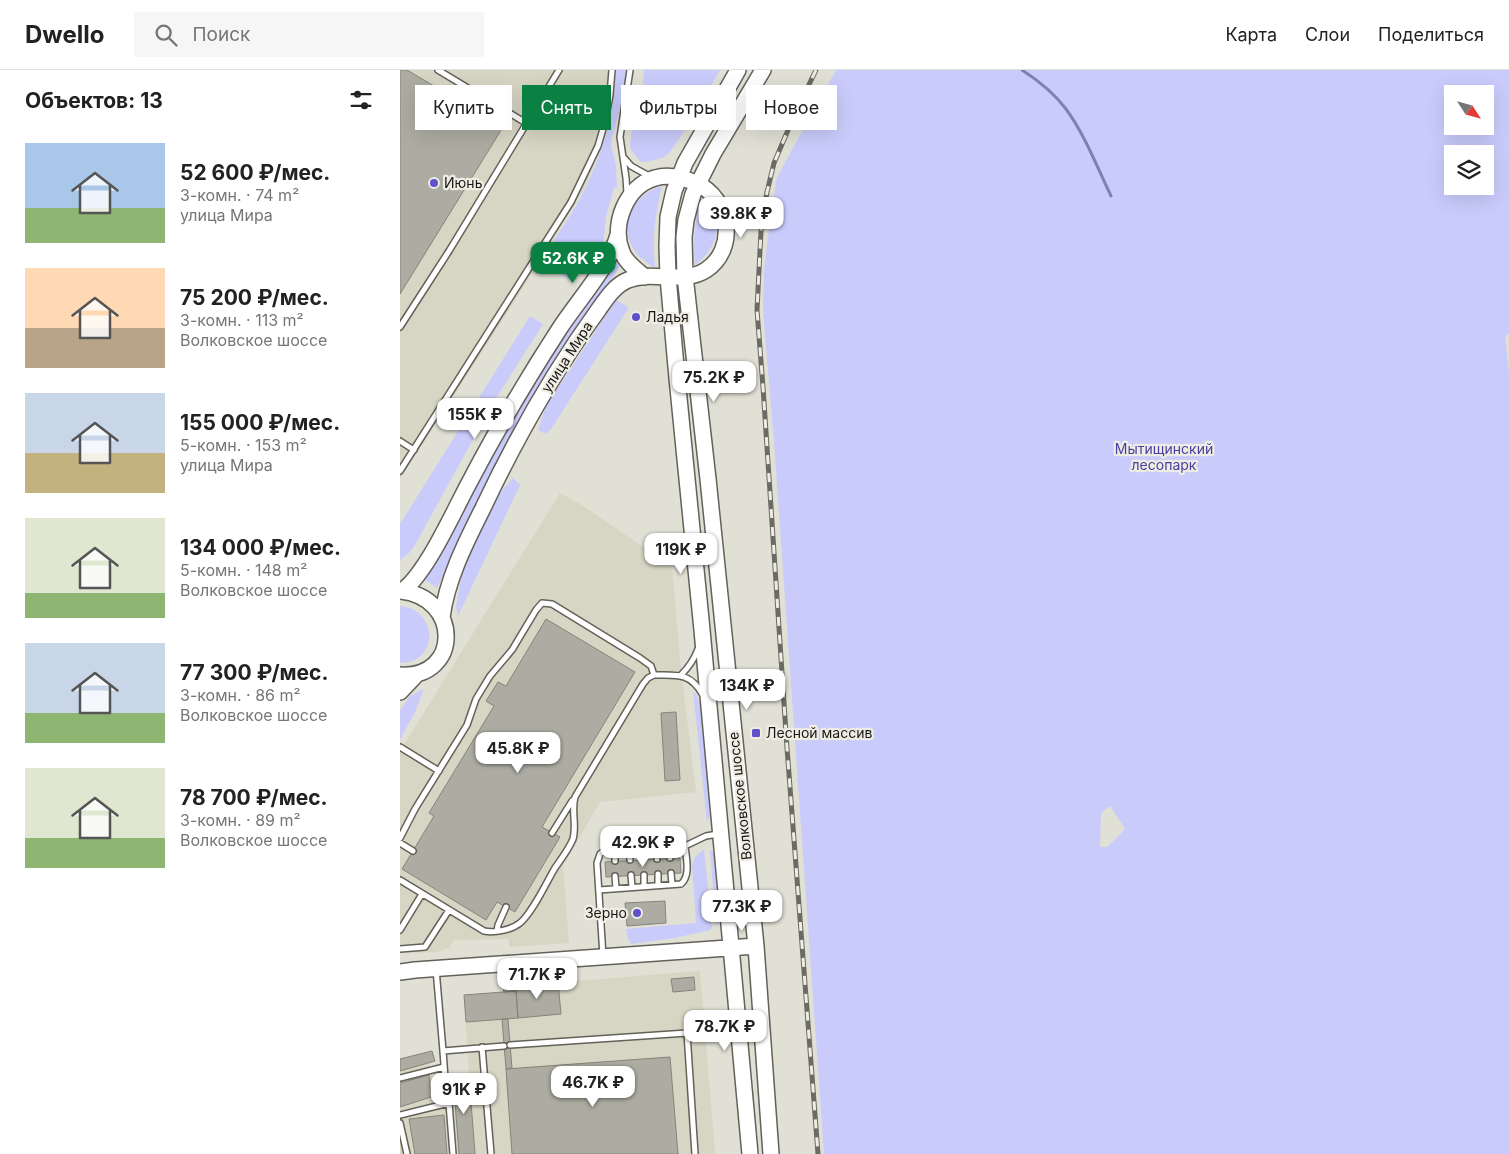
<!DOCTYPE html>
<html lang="ru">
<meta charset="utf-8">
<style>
body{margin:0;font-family:Inter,sans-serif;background:#f6f6f6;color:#222;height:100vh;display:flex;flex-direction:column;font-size:19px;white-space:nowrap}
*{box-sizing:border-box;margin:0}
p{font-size:16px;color:#767676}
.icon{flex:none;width:28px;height:28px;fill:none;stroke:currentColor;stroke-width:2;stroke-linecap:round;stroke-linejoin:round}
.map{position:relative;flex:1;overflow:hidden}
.details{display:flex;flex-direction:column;background:#fff;width:400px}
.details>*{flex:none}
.banner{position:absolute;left:15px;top:15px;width:475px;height:45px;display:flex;gap:10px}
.needle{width:32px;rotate:126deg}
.fabs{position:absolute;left:1044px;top:15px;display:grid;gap:10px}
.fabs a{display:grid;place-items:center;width:50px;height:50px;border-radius:0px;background:#fff;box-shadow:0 5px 20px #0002;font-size:25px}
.price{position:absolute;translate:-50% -42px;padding:0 11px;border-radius:10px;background:#fff;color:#222;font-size:16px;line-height:32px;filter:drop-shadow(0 1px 2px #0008)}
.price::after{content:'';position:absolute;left:50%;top:30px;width:15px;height:11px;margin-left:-8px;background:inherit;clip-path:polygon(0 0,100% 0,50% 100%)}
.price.selected{background:#0b8043;color:#fff}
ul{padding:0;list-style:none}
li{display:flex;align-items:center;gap:15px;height:125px;padding:0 25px}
li span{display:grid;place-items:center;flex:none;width:140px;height:100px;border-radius:0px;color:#555}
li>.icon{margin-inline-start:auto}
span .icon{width:60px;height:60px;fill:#fffc;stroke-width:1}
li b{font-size:21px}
h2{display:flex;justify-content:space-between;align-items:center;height:60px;padding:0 25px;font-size:21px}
.pill{padding:0 18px;border-radius:0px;background:#fff;box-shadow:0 5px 20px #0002;font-size:18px;line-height:45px}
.pill.selected{background:#0b8043;color:#fff}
header{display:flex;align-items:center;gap:30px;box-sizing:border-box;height:70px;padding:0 25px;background:#fff;border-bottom:1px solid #e0e0e0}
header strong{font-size:24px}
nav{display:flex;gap:28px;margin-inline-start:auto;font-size:18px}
.search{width:350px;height:45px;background:#f6f6f6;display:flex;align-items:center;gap:12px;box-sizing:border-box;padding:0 18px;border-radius:0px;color:#767676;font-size:19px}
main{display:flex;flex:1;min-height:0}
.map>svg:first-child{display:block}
</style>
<header>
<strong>Dwello</strong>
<div class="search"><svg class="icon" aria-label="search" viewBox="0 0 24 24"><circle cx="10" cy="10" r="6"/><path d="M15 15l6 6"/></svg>Поиск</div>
<nav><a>Карта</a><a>Слои</a><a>Поделиться</a></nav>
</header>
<main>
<section class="details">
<h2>Объектов: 13<svg class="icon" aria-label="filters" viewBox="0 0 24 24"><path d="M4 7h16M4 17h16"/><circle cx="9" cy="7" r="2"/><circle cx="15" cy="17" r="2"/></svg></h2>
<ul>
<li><span style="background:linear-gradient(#a9c7e8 65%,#8fb573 0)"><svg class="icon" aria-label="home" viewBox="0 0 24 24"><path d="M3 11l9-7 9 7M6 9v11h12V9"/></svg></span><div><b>52 600 ₽/мес.</b><p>3-комн. · 74 m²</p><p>улица Мира</p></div></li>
<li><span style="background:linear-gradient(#ffd9b3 60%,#b9a48a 0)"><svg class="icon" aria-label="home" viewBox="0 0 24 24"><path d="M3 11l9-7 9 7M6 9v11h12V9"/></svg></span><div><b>75 200 ₽/мес.</b><p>3-комн. · 113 m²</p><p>Волковское шоссе</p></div></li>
<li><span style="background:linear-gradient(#c9d6e8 60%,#c2b280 0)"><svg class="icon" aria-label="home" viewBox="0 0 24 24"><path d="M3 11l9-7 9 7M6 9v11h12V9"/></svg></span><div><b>155 000 ₽/мес.</b><p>5-комн. · 153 m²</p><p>улица Мира</p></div></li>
<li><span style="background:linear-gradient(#dfe7d0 75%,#8fb573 0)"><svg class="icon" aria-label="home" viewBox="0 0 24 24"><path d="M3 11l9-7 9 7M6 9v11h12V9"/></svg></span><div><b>134 000 ₽/мес.</b><p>5-комн. · 148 m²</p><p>Волковское шоссе</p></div></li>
<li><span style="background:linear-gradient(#c9d6e8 70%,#8fb573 0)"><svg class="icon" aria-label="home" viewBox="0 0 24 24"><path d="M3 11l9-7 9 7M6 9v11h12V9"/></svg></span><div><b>77 300 ₽/мес.</b><p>3-комн. · 86 m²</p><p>Волковское шоссе</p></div></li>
<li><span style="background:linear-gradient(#dfe7d0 70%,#8fb573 0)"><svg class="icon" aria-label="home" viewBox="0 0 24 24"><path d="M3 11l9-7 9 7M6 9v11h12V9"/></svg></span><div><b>78 700 ₽/мес.</b><p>3-комн. · 89 m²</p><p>Волковское шоссе</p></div></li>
</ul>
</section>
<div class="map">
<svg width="1109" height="1084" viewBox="0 0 1109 1084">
<rect width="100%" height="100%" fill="#e1e0d5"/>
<!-- built -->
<path fill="#d7d5c3" d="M0,0H216V11L206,62L190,106L183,121L113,234L0,409Z
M160,423L185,437L272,497L280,591L296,722L200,732L163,796L169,873L109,877V869L54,870L49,878L36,882L0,883V681Z
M300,901L315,1084H0V989L32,981L35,991L29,993L32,1009L69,1005L64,925L103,922V917Z"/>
<!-- green -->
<path fill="#c9cbfb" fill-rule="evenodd" d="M216,0H226L224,25L212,67L211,75L216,95L217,118L214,117L206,147L203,175L201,181L191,196L185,195L172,211L162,205L164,202L142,188C157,165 173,143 185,119C203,82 215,41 216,0Z
M244,0H320L288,55L270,82L263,88L246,92H241L238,89L231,80L230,74L232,59L242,28Z
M436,0H1109V263L1105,267L1109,302V1084H424L374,372L363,241L364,200L370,151L377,107ZM1052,24H1085V56H1052ZM1052,84H1085V116H1052ZM710,736L725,759L707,777H700L701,743Z
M262,116C255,146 252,167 255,198C247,193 239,188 234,180C217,155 235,123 262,116Z
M302,125C325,149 320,176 295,195C293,171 294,148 302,125Z
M217,190H218L221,195L168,274L96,396L73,439L37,518L24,509L123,331L161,272Z
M216,230L228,237V239L151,359C146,364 144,364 138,360L146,336Z
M130,246L143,254L93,333L15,475L9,483L0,490V454Z
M113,408L120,415L58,546L56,536L64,494L98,425Z
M0,536C40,540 38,594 0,593Z
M24,619L15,642L0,670V640L10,626Z
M293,621L297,626L301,637L311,740V744L307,752Z
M304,779L312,857L310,860L275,868L231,874L228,869L226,859L296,853L292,794L295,787Z
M310,780L313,781L315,787C316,804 323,841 316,855Z"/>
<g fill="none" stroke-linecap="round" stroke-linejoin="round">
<!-- stream -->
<path stroke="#8081b2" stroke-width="3" d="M622,0C639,11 654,23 666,39C685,65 697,97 711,126"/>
</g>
<!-- building -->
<path fill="#adaca2" stroke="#85847a" d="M0,0H7L103,57L0,224Z
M146,549L235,602L142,757L160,767L115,842L97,832L86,850L2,799L34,746L29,743L94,636L86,631L98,612L106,616Z
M276,642L280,710L265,711L261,643Z
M280,788L281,803L206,807L205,792Z
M265,831L266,853L227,856L225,833Z
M294,907L295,920L273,922L271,909Z
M158,912L161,944L118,948L116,921L104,922L103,917Z
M116,921L118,948L66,952L64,925Z
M102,949H108L112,998L106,999Z
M32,981L35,991L0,1001V989Z
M270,987L278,1084H112L106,999Z
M29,1005L31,1027L0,1037V1013Z
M69,1006L75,1084H59L53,1007Z
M44,1045L47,1084H15L9,1049Z"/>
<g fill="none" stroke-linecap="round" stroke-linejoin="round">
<!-- lane casing -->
<g stroke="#636158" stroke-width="8">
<path id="lane" d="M38,0L126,53
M224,88L231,96L249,106
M227,123L226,108L220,67L230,0
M0,257L49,181L159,0
M0,371L14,380
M0,401L171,132L198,76L205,52L210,25L212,0
M254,605C277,605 290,602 303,625
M281,605C289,597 294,590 298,579
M0,677L39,701
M152,763L172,731
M0,768L15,739L67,655L76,629L90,606L112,580L136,540L142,533L152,534L240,588L251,596L254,605L248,608L243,614L175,727C171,741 177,755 173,769C169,779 161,789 155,798C146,813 133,842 120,853C111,860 95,863 84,861L0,810
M0,773L13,781
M270,776V788
M256,777L257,789
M243,778V789
M229,779L230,790
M215,780V791
M271,803L272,814
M258,804V815
M231,805L232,817
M244,805V816
M215,806L216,818
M199,820L281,814C291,806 286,787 285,776
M0,860L22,824
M97,861L98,855L106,837
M0,879L25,877L49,840
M203,886L197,793L200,784L205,780L285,776L306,766L318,764
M36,899L43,981L104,976
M110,975L287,963L295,1084
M82,977L91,1084
M43,981L45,1008L49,1033
M0,1008L44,997
M0,1045L49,1033L53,1084
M0,1053L7,1084"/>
</g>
<!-- secondary casing -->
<g stroke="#636158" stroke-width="18">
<path id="secondary" d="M338,0L285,93L274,121L268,147L267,176L268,207L277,308L302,560L350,1084
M363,0L313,84L293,124L286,150L284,167L285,206L308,409L356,876L371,1084
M0,521C62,527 61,609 0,605
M2,521C26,504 53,443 68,415C96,361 127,309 160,258C179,229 209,197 218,165
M42,547C47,509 66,472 83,438C116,368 154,301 199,239C206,229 215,215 228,210C252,200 283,215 306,200C338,179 330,128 296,113C284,108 268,104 255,108C226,116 211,155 222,182C226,193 237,200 245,207
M0,622L17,604
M0,902L15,900L356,876"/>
</g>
<!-- lane -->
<use href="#lane" stroke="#fff" stroke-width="5"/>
<!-- secondary -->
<use href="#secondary" stroke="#fff" stroke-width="15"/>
<!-- rail casing -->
<g stroke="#6b6a64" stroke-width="5">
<path id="rail" d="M416,0L394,46L374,93L367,122L361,161L357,240L363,317L387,678L418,1084"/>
</g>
<!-- rail -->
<use href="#rail" stroke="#efede3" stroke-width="3" stroke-dasharray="9" stroke-linecap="butt"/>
</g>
<!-- markers -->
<g fill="#5e51ca" stroke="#efede3" stroke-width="2">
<circle cx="34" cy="113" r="5"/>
<circle cx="236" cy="247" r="5"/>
<rect x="351" y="658" width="10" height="10" rx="2.5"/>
<circle cx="237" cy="843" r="5"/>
</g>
<g text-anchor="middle" stroke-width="4.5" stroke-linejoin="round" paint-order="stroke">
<!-- poi labels -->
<g font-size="14" fill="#181713" stroke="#efede3" text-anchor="start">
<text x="44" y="118">Июнь</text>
<text x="246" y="252">Ладья</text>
<text x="366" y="668">Лесной массив</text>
<text x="227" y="848" text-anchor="end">Зерно</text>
</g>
<!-- street labels -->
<g font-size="14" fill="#181713" stroke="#efede3">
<text transform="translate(167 287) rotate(-57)" y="5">улица Мира</text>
<text transform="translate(340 726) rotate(-96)" y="5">Волковское шоссе</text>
</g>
<!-- park labels -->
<g font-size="14" fill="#483da1" stroke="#efede3">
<text x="764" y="384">Мытищинский<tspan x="764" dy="16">лесопарк</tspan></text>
</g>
</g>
</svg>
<div class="fabs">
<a><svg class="needle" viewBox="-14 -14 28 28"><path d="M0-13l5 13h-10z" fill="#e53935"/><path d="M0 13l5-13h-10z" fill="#767676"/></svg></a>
<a><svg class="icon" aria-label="layers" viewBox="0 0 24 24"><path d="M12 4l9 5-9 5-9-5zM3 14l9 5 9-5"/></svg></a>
</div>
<b class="price" style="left:341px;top:169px">39.8K ₽</b>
<b class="price selected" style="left:173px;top:214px">52.6K ₽</b>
<b class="price" style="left:314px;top:333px">75.2K ₽</b>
<b class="price" style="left:75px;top:370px">155K ₽</b>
<b class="price" style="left:281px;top:505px">119K ₽</b>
<b class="price" style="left:347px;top:641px">134K ₽</b>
<b class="price" style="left:118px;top:704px">45.8K ₽</b>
<b class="price" style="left:243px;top:798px">42.9K ₽</b>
<b class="price" style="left:342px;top:862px">77.3K ₽</b>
<b class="price" style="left:137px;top:930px">71.7K ₽</b>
<b class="price" style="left:325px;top:982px">78.7K ₽</b>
<b class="price" style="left:193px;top:1038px">46.7K ₽</b>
<b class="price" style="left:64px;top:1045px">91K ₽</b>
<div class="banner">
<a class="pill">Купить</a>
<a class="pill selected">Снять</a>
<a class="pill">Фильтры</a>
<a class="pill">Новое</a>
</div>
</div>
</main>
